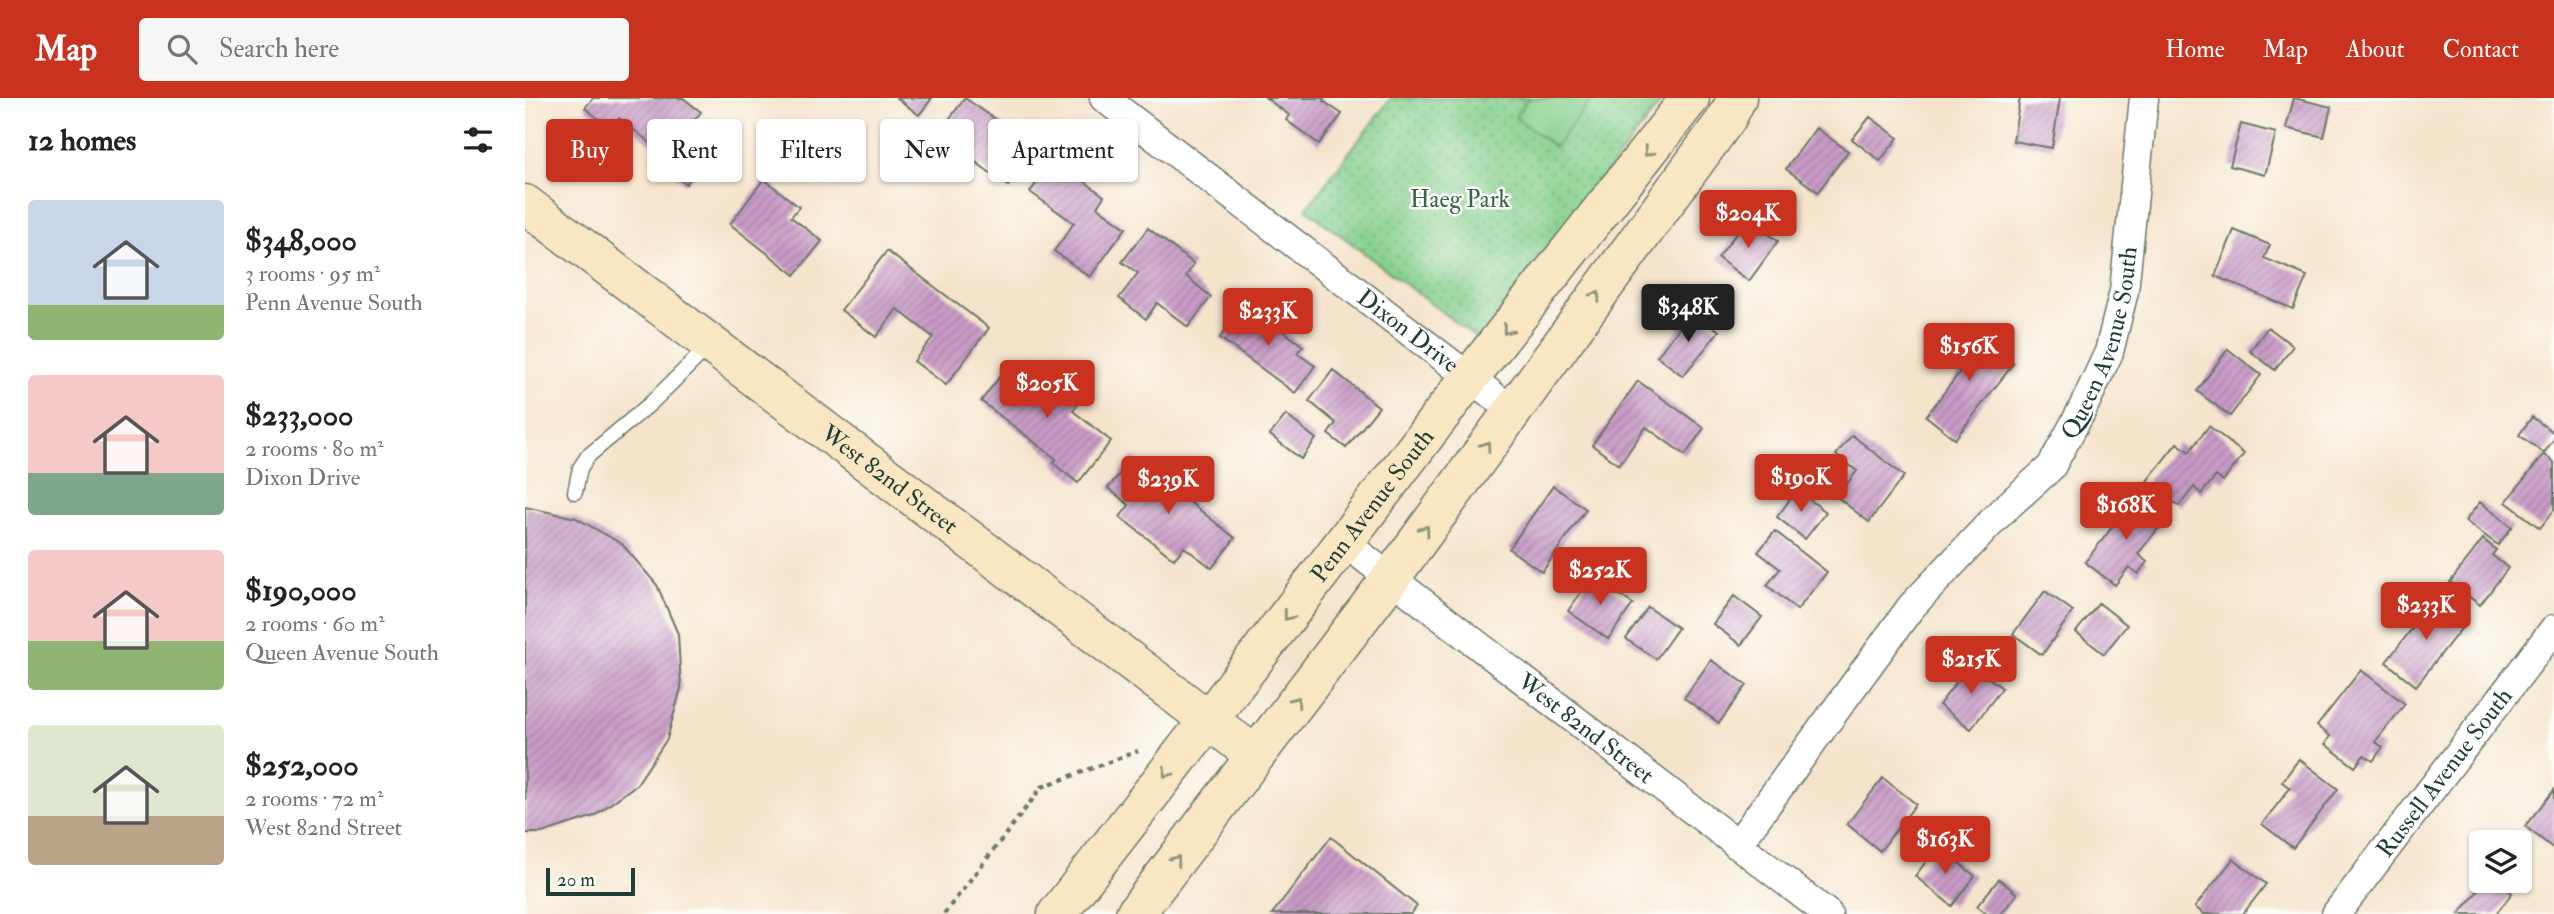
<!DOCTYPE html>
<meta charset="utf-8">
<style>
body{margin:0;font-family:"IM FELL Double Pica",serif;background:#f6f6f6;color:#222;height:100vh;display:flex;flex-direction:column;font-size:26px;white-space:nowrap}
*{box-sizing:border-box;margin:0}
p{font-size:23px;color:#767676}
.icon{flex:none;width:38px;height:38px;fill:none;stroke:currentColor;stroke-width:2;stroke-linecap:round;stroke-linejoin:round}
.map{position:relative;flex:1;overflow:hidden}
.sheet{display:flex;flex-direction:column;background:#fff;width:525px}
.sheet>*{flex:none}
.guide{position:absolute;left:21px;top:21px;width:665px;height:63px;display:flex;gap:14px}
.buttons{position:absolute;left:1944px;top:732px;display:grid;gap:14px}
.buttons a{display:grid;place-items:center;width:63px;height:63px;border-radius:7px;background:#fff;box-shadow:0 2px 5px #0004;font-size:35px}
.scale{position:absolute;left:21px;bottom:18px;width:89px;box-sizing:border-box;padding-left:7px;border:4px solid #1f3d34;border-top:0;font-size:19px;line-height:24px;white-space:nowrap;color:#1f3d34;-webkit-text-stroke:5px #fdfcf7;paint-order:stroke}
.price{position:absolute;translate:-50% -60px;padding:0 16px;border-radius:7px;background:#c8321e;color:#fff;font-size:23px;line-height:46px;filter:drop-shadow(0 2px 4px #0008)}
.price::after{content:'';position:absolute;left:50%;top:42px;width:21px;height:16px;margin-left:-10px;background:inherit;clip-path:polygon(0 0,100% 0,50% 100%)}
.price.selected{background:#222;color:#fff}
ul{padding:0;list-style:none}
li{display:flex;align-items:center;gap:21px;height:175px;padding:0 28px}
li span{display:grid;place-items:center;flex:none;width:196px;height:140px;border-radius:7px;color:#555}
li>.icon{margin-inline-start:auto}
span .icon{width:84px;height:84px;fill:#fffc;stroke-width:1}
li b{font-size:30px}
h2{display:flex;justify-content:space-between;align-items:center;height:84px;padding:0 28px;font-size:30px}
.pill{padding:0 24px;border-radius:7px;background:#fff;box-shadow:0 2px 5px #0004;font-size:24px;line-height:63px}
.pill.selected{background:#c8321e;color:#fff}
header{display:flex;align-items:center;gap:42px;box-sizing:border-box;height:98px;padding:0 35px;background:#c8321e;color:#fff}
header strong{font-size:33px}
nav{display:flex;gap:38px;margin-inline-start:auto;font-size:24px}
.search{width:490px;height:63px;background:#f6f6f6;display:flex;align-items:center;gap:18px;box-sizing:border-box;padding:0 24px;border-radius:7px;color:#767676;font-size:26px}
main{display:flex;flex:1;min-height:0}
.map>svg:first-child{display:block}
</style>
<header>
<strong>Map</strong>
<div class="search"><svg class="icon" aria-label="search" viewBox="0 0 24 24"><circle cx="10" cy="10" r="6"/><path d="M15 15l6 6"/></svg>Search here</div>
<nav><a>Home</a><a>Map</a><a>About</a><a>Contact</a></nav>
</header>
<main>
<section class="sheet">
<h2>12 homes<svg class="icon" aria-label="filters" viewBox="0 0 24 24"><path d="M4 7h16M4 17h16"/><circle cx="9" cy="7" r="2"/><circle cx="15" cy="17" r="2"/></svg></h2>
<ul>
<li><span style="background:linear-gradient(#c9d6e8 75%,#8fb573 0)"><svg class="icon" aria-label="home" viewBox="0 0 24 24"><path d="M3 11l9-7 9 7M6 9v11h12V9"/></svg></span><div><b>$348,000</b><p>3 rooms · 95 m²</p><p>Penn Avenue South</p></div></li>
<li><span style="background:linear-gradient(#f6c9c9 70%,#7fa58c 0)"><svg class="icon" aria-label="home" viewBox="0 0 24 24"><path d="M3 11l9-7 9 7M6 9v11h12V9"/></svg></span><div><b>$233,000</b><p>2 rooms · 80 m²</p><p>Dixon Drive</p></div></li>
<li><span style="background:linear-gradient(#f6c9c9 65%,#8fb573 0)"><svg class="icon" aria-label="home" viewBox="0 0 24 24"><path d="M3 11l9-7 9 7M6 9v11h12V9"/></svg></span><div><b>$190,000</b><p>2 rooms · 60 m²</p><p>Queen Avenue South</p></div></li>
<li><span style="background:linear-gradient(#dfe7d0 65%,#b9a48a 0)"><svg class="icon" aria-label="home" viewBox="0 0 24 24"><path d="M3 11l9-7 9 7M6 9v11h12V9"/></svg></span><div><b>$252,000</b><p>2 rooms · 72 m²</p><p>West 82nd Street</p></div></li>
</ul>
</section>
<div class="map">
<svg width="2029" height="816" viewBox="0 0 2029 816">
<defs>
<pattern id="grass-dots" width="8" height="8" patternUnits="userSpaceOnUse" patternTransform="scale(1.75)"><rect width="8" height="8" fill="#84cf8d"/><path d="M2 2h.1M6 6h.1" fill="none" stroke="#6ba974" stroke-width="1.8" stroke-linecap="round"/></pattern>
<pattern id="building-hatch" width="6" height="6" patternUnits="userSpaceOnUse" patternTransform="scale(1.75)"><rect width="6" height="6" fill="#c99bc7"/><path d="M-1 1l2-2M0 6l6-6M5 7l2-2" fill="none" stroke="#a380a2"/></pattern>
</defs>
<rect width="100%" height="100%" fill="#fdfcf7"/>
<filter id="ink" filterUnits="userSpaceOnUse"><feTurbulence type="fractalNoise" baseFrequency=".0143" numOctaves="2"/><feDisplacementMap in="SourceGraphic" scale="14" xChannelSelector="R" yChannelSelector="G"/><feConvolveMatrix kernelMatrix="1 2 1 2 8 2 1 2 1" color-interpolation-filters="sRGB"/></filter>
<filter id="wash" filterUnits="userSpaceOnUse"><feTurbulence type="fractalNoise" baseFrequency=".00686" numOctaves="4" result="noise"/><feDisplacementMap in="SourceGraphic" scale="28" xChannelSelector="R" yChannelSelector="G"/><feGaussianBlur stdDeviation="1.57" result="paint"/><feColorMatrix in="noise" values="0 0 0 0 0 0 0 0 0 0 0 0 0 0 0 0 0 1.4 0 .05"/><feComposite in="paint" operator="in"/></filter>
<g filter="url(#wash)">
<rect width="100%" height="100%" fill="#f5e4cc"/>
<!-- grass -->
<path fill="url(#grass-dots)" stroke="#528660" stroke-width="2" d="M866,0H1139L954,242L781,111Z"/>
<!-- garden -->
<path fill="#84cf8d" stroke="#528660" stroke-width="2" d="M1004,0H1067L1030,49L990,19Z"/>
<g id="blocks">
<!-- building -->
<path fill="url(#building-hatch)" d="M68,0H158L176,14L168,24L195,44L161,86L132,64L138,55L94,20L86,30L60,10Z
M372,0H407L394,17Z
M440,0L511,50L483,88L413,36Z
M741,0H799L798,3L817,16L794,46L761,22L764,17Z
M1495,0H1535L1527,50L1488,43Z
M1769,0L1806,9L1799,39L1761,30Z
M1345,19L1373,40L1355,63L1327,41Z
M1716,26L1751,35L1740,77L1705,68Z
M1291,30L1323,53L1293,94L1261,71Z
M529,61L579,98L572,109L601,130L565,179L529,153L549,125L505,94Z
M239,81L274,109L266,119L297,143L270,177L205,126Z
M1222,121L1253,143L1224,183L1193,160Z
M623,130L669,166L661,178L686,199L663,229L632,205L621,221L594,200L613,175L597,164Z
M1709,132L1745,147L1739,160L1782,178L1768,211L1690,178Z
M362,153L464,230L421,287L389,263L408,239L372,211L351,239L316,212Z
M720,205L778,248L772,255L790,268L770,295L695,240Z
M1168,213L1194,233L1158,278L1132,258Z
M1743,229L1768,248L1750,272L1725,253Z
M1445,232L1489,265L1430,341L1401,318L1435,274L1421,263Z
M1703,251L1736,277L1705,318L1672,293Z
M486,264L513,285L520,276L555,303L548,313L586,343L553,385L528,365L531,361L456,303Z
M808,272L854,309L821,350L803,336L811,325L784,303Z
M1113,283L1179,330L1160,357L1121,329L1094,367L1067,347Z
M761,317L791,341L776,361L745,337Z
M2007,319L2029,335V341L2019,355L1994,337Z
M1684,328L1719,356L1698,383L1691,378L1676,396L1669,389L1654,408L1622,383L1652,345L1664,354Z
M1327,337L1379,378L1344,424L1312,399L1332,373L1311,357Z
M2019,356L2029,364V412L2015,430L1981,404Z
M608,359L710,440L687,470L659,449L649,461L595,419L604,407L583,390Z
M1028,388L1061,411L1017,474L984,451Z
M1272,392L1301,414L1280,441L1252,419Z
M1611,399L1640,422L1613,456L1622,464L1613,476L1604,469L1590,487L1560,464Z
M1955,404L1987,429L1973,447L1940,423Z
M0,409L51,420L97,446L132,487L153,536L156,590L142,641L112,686L69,718L17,735H0Z
M1250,433L1302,474L1272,512L1242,487L1255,471L1233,454Z
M1958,441L1971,452L1967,457L1983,470L1955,507L1925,484Z
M1067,478L1108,506L1083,541L1043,513Z
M1520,493L1548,513L1517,557L1488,536Z
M1209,498L1237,519L1216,547L1188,526Z
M1912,499L1942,523L1891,588L1861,564Z
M1574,505L1602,527L1579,556L1551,534Z
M1123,509L1153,530L1131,561L1101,541Z
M1186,562L1222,587L1194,625L1159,600Z
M1445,566L1477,590L1446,631L1414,607Z
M1836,572L1880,606L1850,644L1858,649L1848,663L1839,657L1830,669L1800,646L1805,638L1792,628Z
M1774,661L1813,691L1768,750L1737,726L1765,690L1757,684Z
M1358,680L1391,706L1355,753L1322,726Z
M2029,692V751L2000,728Z
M806,739L892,808L886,816H747Z
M1413,748L1450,778L1427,808L1390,778Z
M1708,761L1741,786L1718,816H1679L1670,809Z
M1474,781L1492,796L1476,816H1462L1452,808Z
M1962,782H1971L1987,795L1971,816H1934Z"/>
</g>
</g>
<g filter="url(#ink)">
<use href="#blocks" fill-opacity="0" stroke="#6a7769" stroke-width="2"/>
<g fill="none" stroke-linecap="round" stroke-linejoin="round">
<!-- lane casing -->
<g stroke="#6a7769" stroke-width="17">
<path id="lane" d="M50,394L55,370L63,358L125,306L185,247"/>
</g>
<!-- street casing -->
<g stroke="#6a7769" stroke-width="31">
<g id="street">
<path id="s1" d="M579,0L987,312"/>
<path id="s2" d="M820,445L1303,816"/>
<path id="s3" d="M1212,747L1386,509L1476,414L1526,369L1557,312L1584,254L1599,193L1619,0"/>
<path id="s4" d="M1811,816L2029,531"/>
</g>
</g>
<!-- secondary casing -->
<g stroke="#6a7769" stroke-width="41">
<g id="secondary">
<path id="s5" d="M0,106L730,657"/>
<path id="s6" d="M532,816L684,621L945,279L1165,0"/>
<path d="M610,816L865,481L1202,20L1212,0"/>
</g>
</g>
<!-- path -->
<path stroke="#6a7769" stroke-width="4.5" stroke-dasharray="5 5" stroke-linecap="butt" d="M419,816L517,689L613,653"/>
<!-- lane -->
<use href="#lane" stroke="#fff" stroke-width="14"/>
<!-- street -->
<use href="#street" stroke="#fff" stroke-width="28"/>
<!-- secondary -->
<use href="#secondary" stroke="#f9e7c3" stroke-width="38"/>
</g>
<!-- one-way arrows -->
<defs><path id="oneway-chevron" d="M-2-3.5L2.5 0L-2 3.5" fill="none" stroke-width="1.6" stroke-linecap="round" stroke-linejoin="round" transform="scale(1.75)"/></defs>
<g stroke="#8c927c">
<use href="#oneway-chevron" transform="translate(1123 54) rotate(128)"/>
<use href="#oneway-chevron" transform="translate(1071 198) rotate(-54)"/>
<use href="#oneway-chevron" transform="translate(982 232) rotate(128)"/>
<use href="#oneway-chevron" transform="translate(961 348) rotate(-54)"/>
<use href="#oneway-chevron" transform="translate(900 432) rotate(-54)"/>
<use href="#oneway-chevron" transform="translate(763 518) rotate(127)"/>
<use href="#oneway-chevron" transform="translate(771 603) rotate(-53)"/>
<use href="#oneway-chevron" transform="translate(642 675) rotate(128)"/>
<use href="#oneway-chevron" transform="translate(651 762) rotate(-53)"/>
</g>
</g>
<g text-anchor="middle" stroke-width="5" stroke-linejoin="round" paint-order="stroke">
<!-- park labels -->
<g font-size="24" fill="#38624a" stroke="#fdfcf7">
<text x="935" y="109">Haeg Park</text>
</g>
<!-- street labels -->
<g font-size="24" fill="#1f3d34" stroke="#fdfcf7">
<text dy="8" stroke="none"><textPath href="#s1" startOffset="383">Dixon Drive</textPath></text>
<text dy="8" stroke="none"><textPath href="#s3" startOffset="628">Queen Avenue South</textPath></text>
<text dy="8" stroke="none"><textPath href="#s5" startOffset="457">West 82nd Street</textPath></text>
<text dy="8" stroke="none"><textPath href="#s6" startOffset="516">Penn Avenue South</textPath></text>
<text dy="8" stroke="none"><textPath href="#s2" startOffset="304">West 82nd Street</textPath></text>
<text dy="8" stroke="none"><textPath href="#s4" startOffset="178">Russell Avenue South</textPath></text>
</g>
</g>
</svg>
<div class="buttons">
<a><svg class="icon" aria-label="layers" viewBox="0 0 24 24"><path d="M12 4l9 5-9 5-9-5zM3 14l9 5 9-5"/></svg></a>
</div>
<div class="scale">20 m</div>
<b class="price" style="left:1223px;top:152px">$204K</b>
<b class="price selected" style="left:1163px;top:246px">$348K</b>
<b class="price" style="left:743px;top:250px">$233K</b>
<b class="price" style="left:1444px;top:285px">$156K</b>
<b class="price" style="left:522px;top:322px">$205K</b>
<b class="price" style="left:1276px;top:416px">$190K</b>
<b class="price" style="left:643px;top:418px">$239K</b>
<b class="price" style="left:1601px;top:444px">$168K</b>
<b class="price" style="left:1075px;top:509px">$252K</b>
<b class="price" style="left:1901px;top:544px">$233K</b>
<b class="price" style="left:1446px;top:598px">$215K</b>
<b class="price" style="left:1420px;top:778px">$163K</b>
<div class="guide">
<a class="pill selected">Buy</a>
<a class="pill">Rent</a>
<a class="pill">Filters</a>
<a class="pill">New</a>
<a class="pill">Apartment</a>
</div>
</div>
</main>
